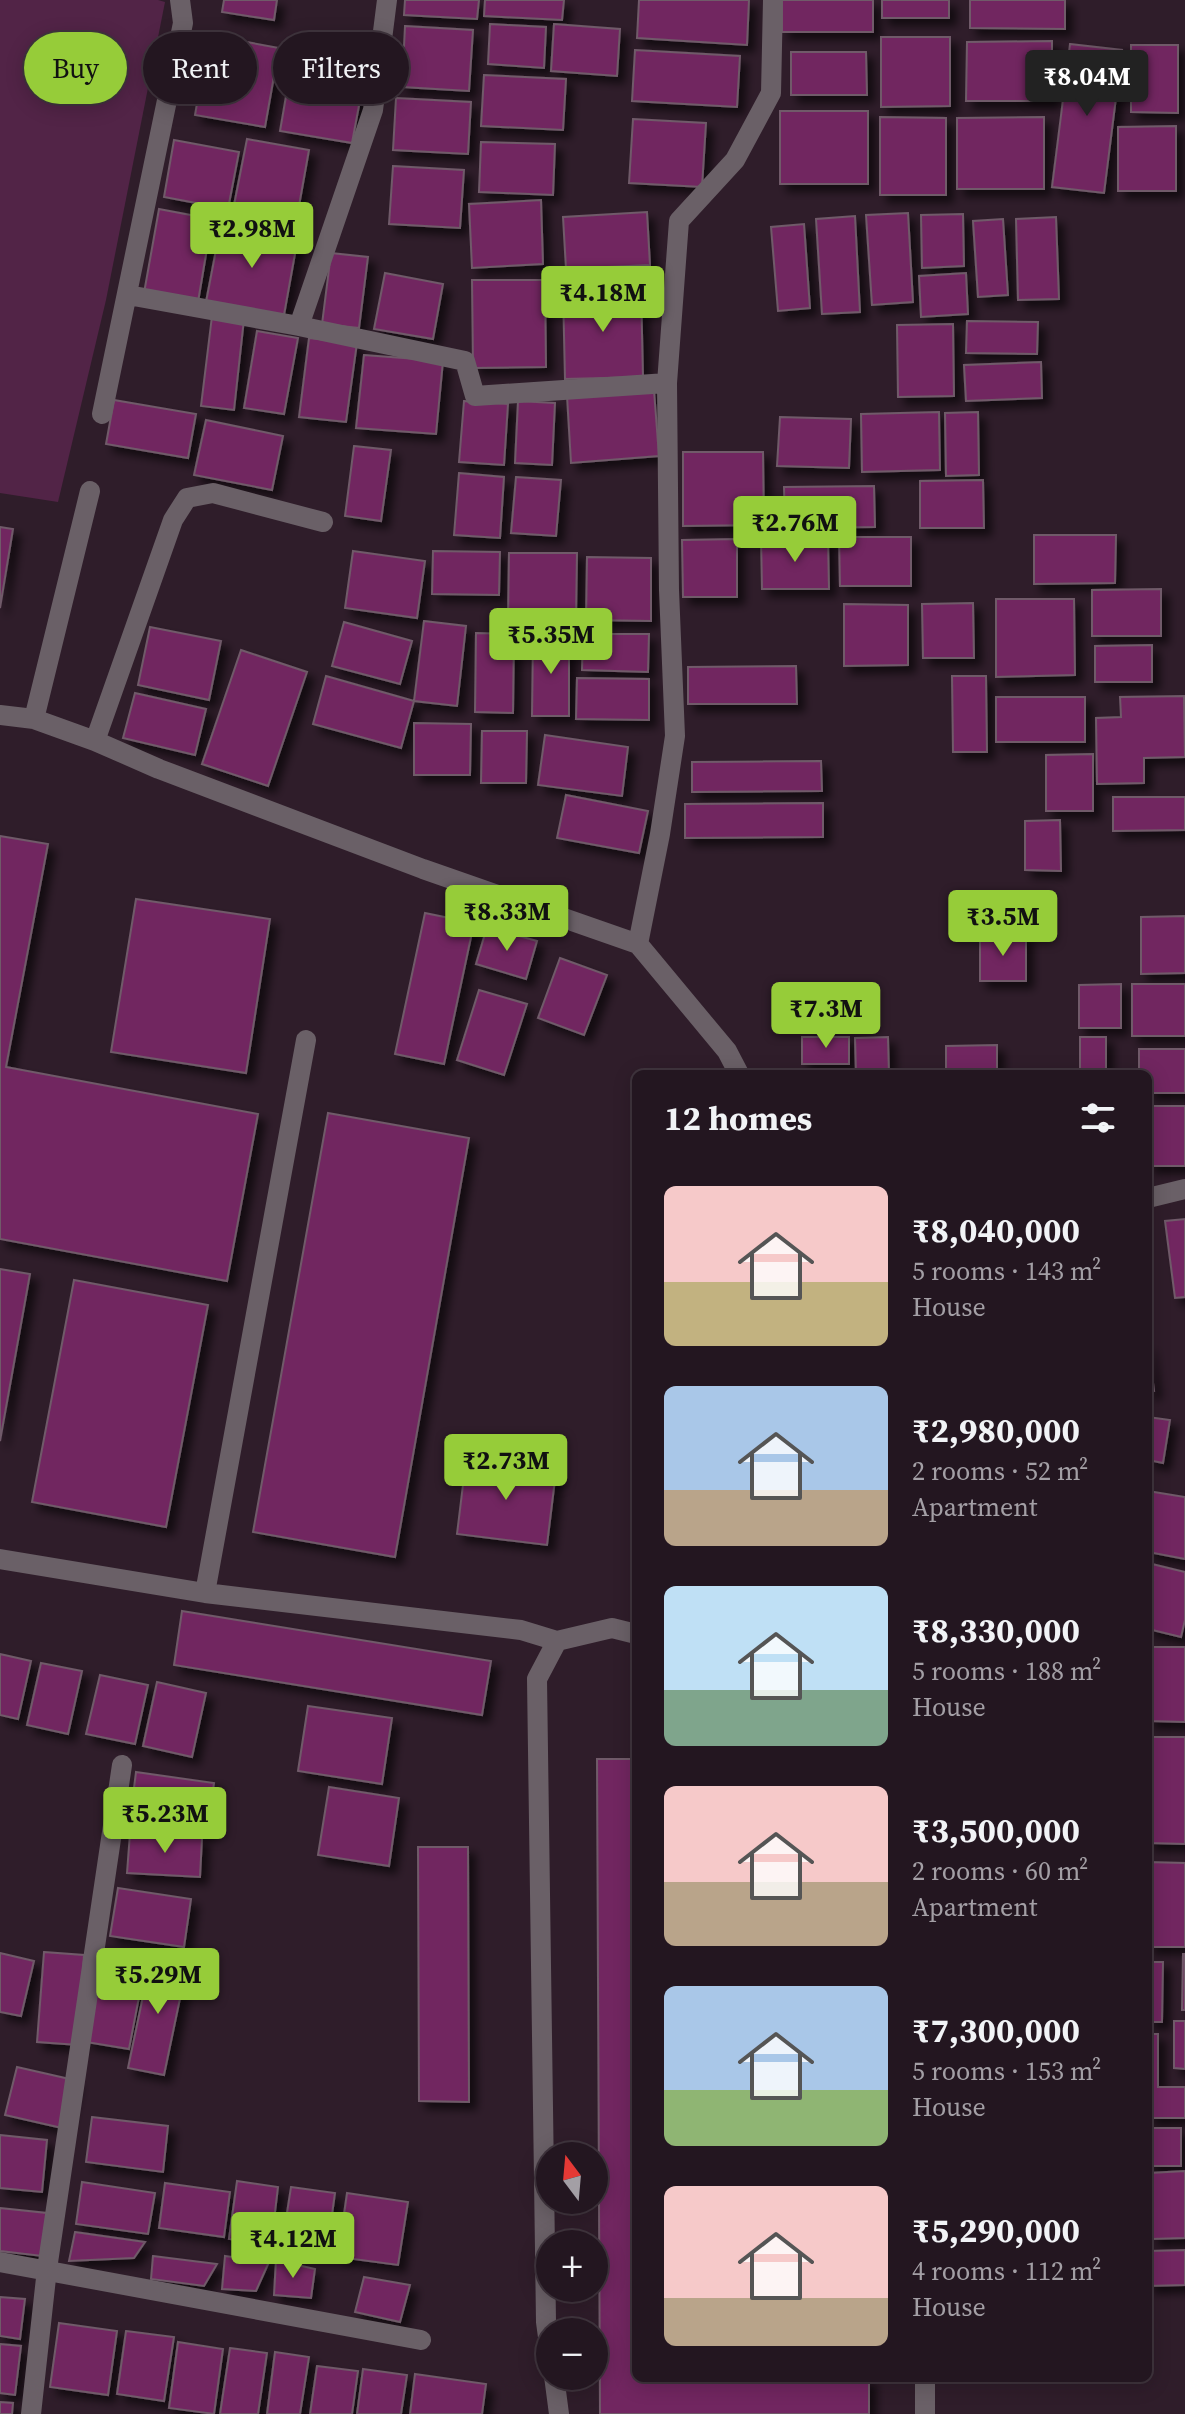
<!DOCTYPE html>
<meta charset="utf-8">
<style>
body{margin:0;font-family:"Source Serif 4",serif;background:#2b1f29;color:#f1f3f6;height:100vh;display:flex;flex-direction:column;font-size:30px;white-space:nowrap}
*{box-sizing:border-box;margin:0}
p{font-size:26px;color:#a39fa5}
.icon{flex:none;width:44px;height:44px;fill:none;stroke:currentColor;stroke-width:2;stroke-linecap:round;stroke-linejoin:round}
.map{position:relative;flex:1;overflow:hidden}
.drawer{position:absolute;left:632px;top:1070px;width:520px;height:1312px;display:flex;flex-direction:column;background:#231620;border-radius:12px;box-shadow:0 4px 20px #0003,0 0 0 2px #40353e}
.drawer>*{flex:none}
.hud{position:absolute;left:24px;top:32px;width:488px;height:72px;display:flex;gap:16px}
.needle{width:52px;rotate:344deg}
.controls{position:absolute;left:536px;top:2142px;display:grid;gap:16px}
.controls a{display:grid;place-items:center;width:72px;height:72px;border-radius:50%;background:#231620;box-shadow:0 4px 20px #0003,0 0 0 2px #40353e;font-size:40px}
.price{position:absolute;translate:-50% -68px;padding:0 18px;border-radius:8px;background:#96cc39;color:#111;font-size:26px;line-height:52px;filter:drop-shadow(0 2px 4px #0008)}
.price::after{content:'';position:absolute;left:50%;top:48px;width:24px;height:18px;margin-left:-12px;background:inherit;clip-path:polygon(0 0,100% 0,50% 100%)}
.price.selected{background:#222;color:#fff}
ul{padding:0;list-style:none}
li{display:flex;align-items:center;gap:24px;height:200px;padding:0 32px}
li span{display:grid;place-items:center;flex:none;width:224px;height:160px;border-radius:12px;color:#555}
li>.icon{margin-inline-start:auto}
span .icon{width:96px;height:96px;fill:#fffc;stroke-width:1}
li b{font-size:34px}
h2{display:flex;justify-content:space-between;align-items:center;height:96px;padding:0 32px;font-size:34px}
.tag{padding:0 28px;border-radius:36px;background:#231620;box-shadow:0 4px 20px #0003,0 0 0 2px #40353e;font-size:28px;line-height:72px}
.tag.selected{background:#96cc39;color:#111}
.map>svg:first-child{display:block}
</style>
<div class="map">
<svg width="1185" height="2414" viewBox="0 0 1185 2414">
<defs>
<filter id="shadow"><feDropShadow dx="7" dy="7" stdDeviation="4" flood-color="#0009"/></filter>
</defs>
<rect width="100%" height="100%" fill="#2f1d2a"/>
<!-- green -->
<path fill="#522447" d="M0,0H158L165,2L106,300L58,502L0,493Z"/>
<!-- building -->
<path fill="#712860" stroke="#6f5a69" stroke-width="2" filter="url(#shadow)" d="M224,0H277L274,20L222,12Z
M405,0H479L477,19L404,15Z
M485,0H564L562,20L484,16Z
M639,0H749L747,45L637,38Z
M782,0H873V32H782Z
M882,0H949V18H882Z
M970,0H1065V29L970,28Z
M490,24L546,27L544,68L488,64Z
M554,24L620,29L617,76L551,71Z
M405,26L473,30L469,91L402,87Z
M209,35L279,48L265,127L195,115Z
M881,37H950V106L881,107Z
M1052,41V101H966L967,42Z
M1070,44L1122,50L1104,193L1052,187Z
M1131,45H1178V113L1131,112Z
M294,50L367,63L352,143L280,131Z
M635,50L740,56L737,107L632,101Z
M791,52H866L867,95H791Z
M484,75L566,79L563,130L481,126Z
M396,98L471,102L468,154L393,150Z
M780,111H868V184H780Z
M880,117L946,118V195H880Z
M1044,117V189H957V118Z
M633,119L706,123L702,187L629,183Z
M1176,126V191H1118V127Z
M247,139L309,150L297,217L234,205Z
M174,140L239,152L228,209L164,197Z
M481,142L555,144L553,195L479,192Z
M393,166L464,170L460,228L389,224Z
M541,200L543,264L472,268L469,204Z
M159,209L212,219L198,302L144,293Z
M647,212L650,265L566,269L563,217Z
M908,213L913,302L872,305L866,215Z
M963,214L964,266L922,268L921,215Z
M855,216L860,312L822,314L816,219Z
M1056,217L1059,299L1018,300L1016,219Z
M1003,219L1008,295L978,297L973,221Z
M221,224L298,237L284,315L206,302Z
M804,224L810,308L778,311L771,227Z
M331,253L368,257L359,328L322,324Z
M385,273L443,284L433,339L374,329Z
M966,273L968,314L921,317L919,276Z
M472,280H545L546,367L473,368Z
M641,289L643,377L565,379L563,291Z
M212,316L244,319L234,410L201,406Z
M967,321L1038,322L1037,354L966,353Z
M953,324L954,396L898,397L897,325Z
M257,331L298,338L284,414L244,408Z
M309,338L357,343L346,422L299,417Z
M364,355L443,361L436,434L356,428Z
M1041,362L1042,398L966,401L964,365Z
M654,390L659,456L571,463L567,396Z
M114,400L196,414L188,458L106,444Z
M464,401L508,404L504,465L459,462Z
M518,401L555,403L552,465L515,463Z
M939,412L940,470L862,472L861,414Z
M978,412L979,475L946,476L945,413Z
M780,417L851,419L849,468L777,466Z
M206,420L283,436L272,490L194,475Z
M354,446L391,450L381,521L345,516Z
M683,452H763L764,525L683,526Z
M459,473L504,477L500,538L454,535Z
M516,477L561,480L556,536L511,533Z
M983,480L984,528H920V481Z
M874,486L875,527L785,528L784,487Z
M0,527L13,529L0,608Z
M1034,535H1116L1115,583L1034,584Z
M839,537H911V586H840Z
M761,538H828L829,589H762Z
M737,539V597H683L682,540Z
M353,551L425,561L417,618L345,608Z
M433,551L500,552L499,595L432,594Z
M509,553H577L576,619L508,618Z
M587,557L651,558V621L586,620Z
M1161,589V636H1092V590Z
M996,599H1074L1075,675L996,677Z
M973,603L974,658H923L922,604Z
M844,604L908,605V665L844,666Z
M424,621L466,626L457,706L414,701Z
M344,622L412,641L400,684L332,666Z
M150,627L221,641L209,700L138,685Z
M476,633L514,634L513,713L475,712Z
M583,634H649L648,672L582,670Z
M533,636H569V716H532Z
M1152,645V682H1095V646Z
M241,650L307,672L268,786L202,764Z
M796,666L797,704H688V667Z
M326,676L414,701L401,748L313,724Z
M952,676H986L987,752H953Z
M577,678L649,679V720L576,719Z
M135,693L206,709L195,755L123,738Z
M1184,696L1185,757L1144,758V783L1097,784L1096,718L1121,717L1120,697Z
M996,697H1085V742H996Z
M414,723L471,724L470,775H414Z
M482,731H527L526,783H481Z
M545,735L628,747L622,796L538,785Z
M1093,754V811H1046V755Z
M821,761L822,791L692,792V762Z
M566,795L648,811L639,853L557,838Z
M1113,797H1185V830L1113,831Z
M823,803V837L685,838V804Z
M1060,820L1061,871L1025,870V821Z
M0,836L48,844L6,1067L258,1114L227,1281L0,1239Z
M136,899L270,919L246,1073L111,1052Z
M425,913L474,923L444,1064L395,1054Z
M1185,916V973L1141,974V917Z
M487,927L537,941L526,979L476,964Z
M980,934H1026V981H980Z
M560,958L607,975L584,1035L538,1018Z
M1121,984V1028H1079V985Z
M1132,984H1185V1036H1132Z
M479,990L527,1004L504,1075L457,1060Z
M802,1037H849V1064H802Z
M888,1037L889,1074H856L855,1038Z
M1080,1037H1106V1074H1080Z
M997,1045V1074H946V1046Z
M1139,1049H1185V1093H1148V1074H1139Z
M848,1071V1074H804V1072Z
M1148,1106H1185V1166H1148Z
M328,1113L469,1138L395,1557L253,1532Z
M1185,1219V1297L1175,1298L1165,1221Z
M0,1269L30,1274L0,1441Z
M74,1280L208,1305L166,1527L32,1502Z
M1148,1343L1154,1391L1148,1392Z
M1148,1417L1170,1420L1163,1463L1148,1460Z
M466,1460L556,1471L547,1545L457,1534Z
M1148,1491L1185,1497V1559L1148,1552Z
M1148,1563L1185,1572V1620L1181,1637L1148,1629V1601L1153,1581L1148,1580Z
M182,1611L491,1661L482,1715L174,1665Z
M1148,1647H1185V1722L1148,1721Z
M0,1654L31,1661L18,1719L0,1715Z
M41,1663L82,1671L68,1734L27,1725Z
M100,1675L148,1685L135,1744L86,1734Z
M157,1682L206,1693L192,1757L143,1746Z
M308,1706L392,1718L382,1784L298,1771Z
M1148,1737H1185V1844L1148,1843Z
M597,1759H636V2378H869V2414H600Z
M136,1772L214,1783L207,1831L130,1820Z
M329,1787L399,1798L389,1866L318,1855Z
M130,1833L202,1838L200,1877L127,1873Z
M418,1847H468L469,2102L419,2101Z
M1148,1862L1185,1863V1947H1148Z
M118,1888L191,1899L184,1947L110,1936Z
M44,1952L84,1955L78,2045L37,2042Z
M0,1953L34,1961L21,2016L0,2012Z
M1183,1954H1185V2010H1182Z
M102,1958L145,1966L129,2049L86,2042Z
M151,1958L187,1965L164,2075L128,2068Z
M1148,1962H1163L1162,2022H1148Z
M1174,2021H1185V2069L1174,2068Z
M1148,2034H1158V2087H1185V2118H1148Z
M17,2067L74,2080L62,2128L5,2115Z
M92,2117L168,2126L163,2172L86,2162Z
M1148,2128H1181V2166H1148Z
M0,2135L47,2140L42,2192L0,2188Z
M1185,2171V2238L1152,2239L1149,2173Z
M237,2181L278,2187L271,2245L229,2239Z
M82,2182L155,2193L148,2234L76,2224Z
M165,2183L230,2192L224,2237L159,2228Z
M291,2187L335,2193L327,2251L282,2245Z
M347,2193L408,2202L398,2265L338,2257Z
M0,2208L47,2213L42,2256L0,2251Z
M75,2232L145,2242L134,2258L69,2261Z
M1185,2250V2285L1148,2286V2251Z
M153,2256L217,2264L204,2286L151,2279Z
M225,2256L269,2262L256,2291L222,2289Z
M276,2260L315,2269L311,2298L274,2295Z
M364,2277L410,2285L400,2322L355,2312Z
M0,2297L25,2299L20,2339L0,2336Z
M59,2323L117,2331L108,2395L50,2387Z
M126,2331L174,2337L164,2401L117,2394Z
M178,2342L223,2349L214,2414L169,2408Z
M0,2344L21,2346L15,2395L0,2393Z
M230,2348L267,2353L258,2414H220Z
M275,2352L309,2357L300,2414H267Z
M317,2366L358,2371L352,2414H310Z
M363,2369L407,2375L401,2414H357Z
M415,2374L486,2384L482,2414H410Z
M0,2402L13,2403L12,2414H0Z"/>
<g fill="none" stroke-linecap="round" stroke-linejoin="round">
<!-- minor -->
<path stroke="#6a6067" stroke-width="20" d="M128,295L299,326L373,110L387,0
M299,326L465,361L475,396L667,383
M102,414L183,23L180,0
M0,715L34,719L95,741L159,769L423,869L638,944L727,1051L739,1074
M34,719L90,491
M95,741L173,520L187,498L213,493L323,522
M638,944L660,834L675,736L669,590L667,383L679,221L735,160L771,93L773,0
M1148,1198L1185,1189
M0,1559L205,1593L521,1630L557,1641L612,1628L636,1634
M205,1593L306,1040
M0,2262L421,2340
M550,2352L546,2322L537,1679L557,1641
M554,2376L559,2414
M925,2378V2414
M31,2414L47,2269L122,1765"/>
</g>
</svg>
<div class="controls">
<a><svg class="needle" viewBox="-14 -14 28 28"><path d="M0-13l5 13h-10z" fill="#e53935"/><path d="M0 13l5-13h-10z" fill="#a39fa5"/></svg></a>
<a>+</a>
<a>−</a>
</div>
<b class="price selected" style="left:1087px;top:118px">₹8.04M</b>
<b class="price" style="left:252px;top:270px">₹2.98M</b>
<b class="price" style="left:603px;top:334px">₹4.18M</b>
<b class="price" style="left:795px;top:564px">₹2.76M</b>
<b class="price" style="left:551px;top:676px">₹5.35M</b>
<b class="price" style="left:507px;top:953px">₹8.33M</b>
<b class="price" style="left:1003px;top:958px">₹3.5M</b>
<b class="price" style="left:826px;top:1050px">₹7.3M</b>
<b class="price" style="left:506px;top:1502px">₹2.73M</b>
<b class="price" style="left:165px;top:1855px">₹5.23M</b>
<b class="price" style="left:158px;top:2016px">₹5.29M</b>
<b class="price" style="left:293px;top:2280px">₹4.12M</b>
<div class="hud">
<a class="tag selected">Buy</a>
<a class="tag">Rent</a>
<a class="tag">Filters</a>
</div>
<section class="drawer">
<h2>12 homes<svg class="icon" aria-label="filters" viewBox="0 0 24 24"><path d="M4 7h16M4 17h16"/><circle cx="9" cy="7" r="2"/><circle cx="15" cy="17" r="2"/></svg></h2>
<ul>
<li><span style="background:linear-gradient(#f6c9c9 60%,#c2b280 0)"><svg class="icon" aria-label="home" viewBox="0 0 24 24"><path d="M3 11l9-7 9 7M6 9v11h12V9"/></svg></span><div><b>₹8,040,000</b><p>5 rooms · 143 m²</p><p>House</p></div></li>
<li><span style="background:linear-gradient(#a9c7e8 65%,#b9a48a 0)"><svg class="icon" aria-label="home" viewBox="0 0 24 24"><path d="M3 11l9-7 9 7M6 9v11h12V9"/></svg></span><div><b>₹2,980,000</b><p>2 rooms · 52 m²</p><p>Apartment</p></div></li>
<li><span style="background:linear-gradient(#bfe0f5 65%,#7fa58c 0)"><svg class="icon" aria-label="home" viewBox="0 0 24 24"><path d="M3 11l9-7 9 7M6 9v11h12V9"/></svg></span><div><b>₹8,330,000</b><p>5 rooms · 188 m²</p><p>House</p></div></li>
<li><span style="background:linear-gradient(#f6c9c9 60%,#b9a48a 0)"><svg class="icon" aria-label="home" viewBox="0 0 24 24"><path d="M3 11l9-7 9 7M6 9v11h12V9"/></svg></span><div><b>₹3,500,000</b><p>2 rooms · 60 m²</p><p>Apartment</p></div></li>
<li><span style="background:linear-gradient(#a9c7e8 65%,#8fb573 0)"><svg class="icon" aria-label="home" viewBox="0 0 24 24"><path d="M3 11l9-7 9 7M6 9v11h12V9"/></svg></span><div><b>₹7,300,000</b><p>5 rooms · 153 m²</p><p>House</p></div></li>
<li><span style="background:linear-gradient(#f6c9c9 70%,#b9a48a 0)"><svg class="icon" aria-label="home" viewBox="0 0 24 24"><path d="M3 11l9-7 9 7M6 9v11h12V9"/></svg></span><div><b>₹5,290,000</b><p>4 rooms · 112 m²</p><p>House</p></div></li>
</ul>
</section>
</div>
